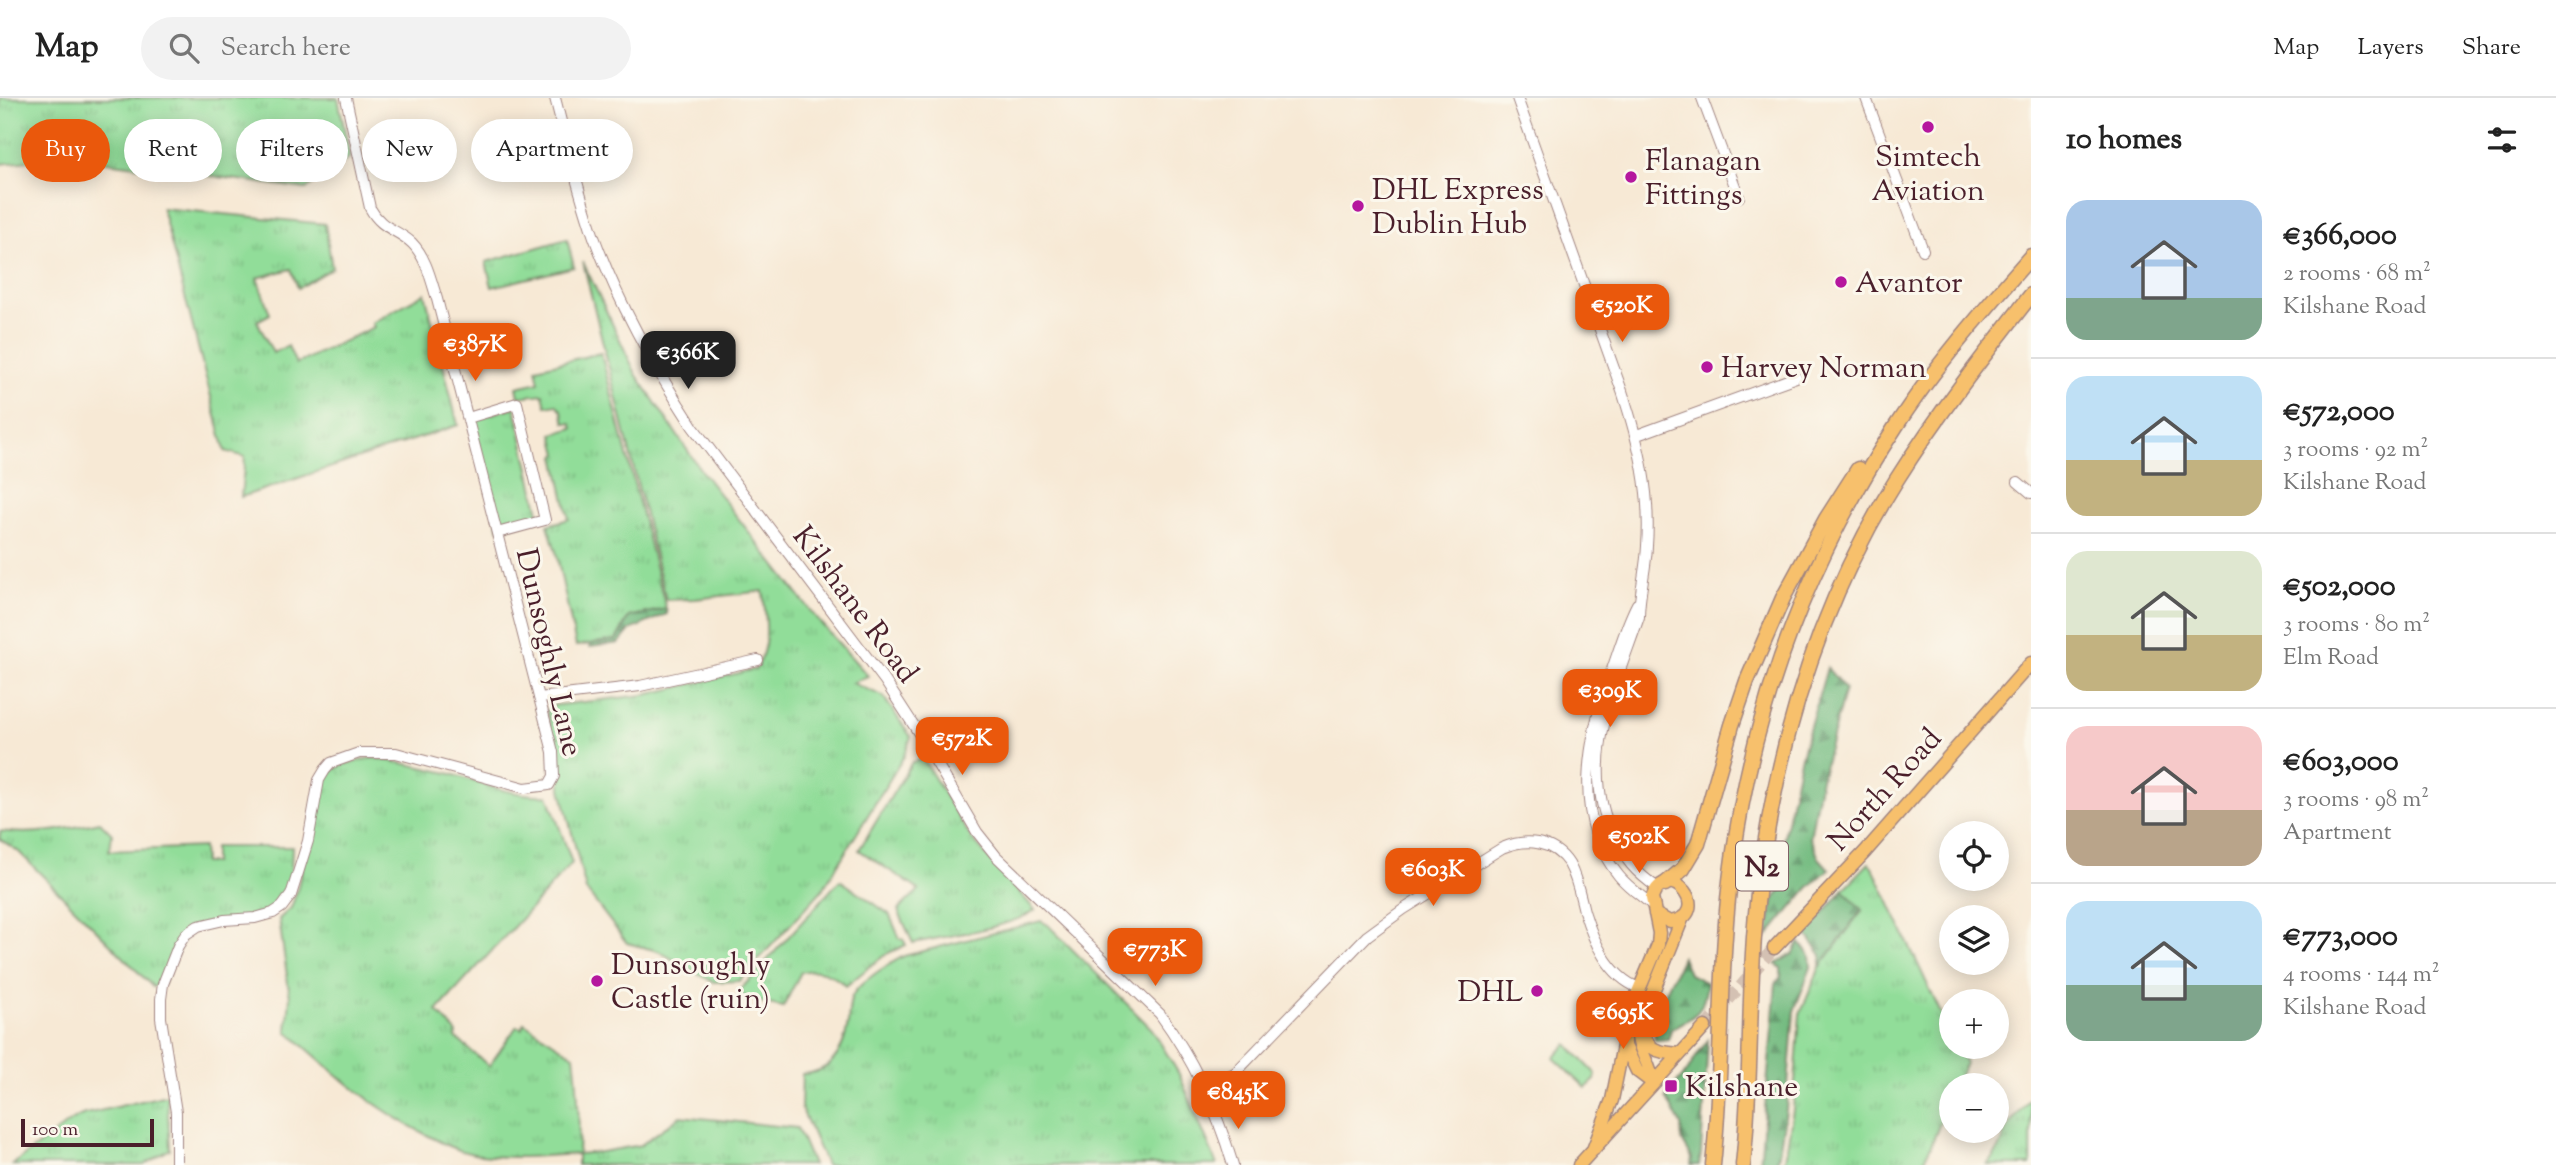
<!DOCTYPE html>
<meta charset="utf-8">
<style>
body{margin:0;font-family:"Sorts Mill Goudy",serif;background:#f2f2f2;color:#222;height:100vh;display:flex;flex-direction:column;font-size:26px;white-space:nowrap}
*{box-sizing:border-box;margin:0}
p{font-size:23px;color:#767676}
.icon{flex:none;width:38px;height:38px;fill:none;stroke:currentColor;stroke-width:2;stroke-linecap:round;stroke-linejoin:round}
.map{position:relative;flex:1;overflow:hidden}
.sheet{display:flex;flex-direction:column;background:#fff;width:525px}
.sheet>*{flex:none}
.hud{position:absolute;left:21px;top:21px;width:665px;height:63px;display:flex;gap:14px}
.controls{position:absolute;left:1939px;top:723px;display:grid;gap:14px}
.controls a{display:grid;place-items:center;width:70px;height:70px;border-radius:50%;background:#fff;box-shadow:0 4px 18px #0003;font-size:35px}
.scale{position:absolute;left:21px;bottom:18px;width:133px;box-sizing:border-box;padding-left:7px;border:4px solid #4a1f2b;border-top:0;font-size:19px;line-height:24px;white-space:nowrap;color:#4a1f2b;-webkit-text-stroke:5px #fbf7ec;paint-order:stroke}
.price{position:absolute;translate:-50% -60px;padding:0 16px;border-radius:14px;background:#ea580c;color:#fff;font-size:23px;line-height:46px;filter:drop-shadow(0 2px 4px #0008)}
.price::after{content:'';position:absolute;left:50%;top:42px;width:21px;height:16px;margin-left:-10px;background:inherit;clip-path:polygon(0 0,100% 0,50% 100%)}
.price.selected{background:#222;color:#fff}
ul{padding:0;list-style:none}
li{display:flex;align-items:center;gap:21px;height:175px;padding:0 35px}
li+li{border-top:2px solid #e0e0e0}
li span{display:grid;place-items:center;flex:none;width:196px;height:140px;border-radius:21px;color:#555}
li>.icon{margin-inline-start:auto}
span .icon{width:84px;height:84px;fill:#fffc;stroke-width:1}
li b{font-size:30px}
h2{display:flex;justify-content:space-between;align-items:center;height:84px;padding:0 35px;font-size:30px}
.pill{padding:0 24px;border-radius:32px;background:#fff;box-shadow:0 4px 18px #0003;font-size:24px;line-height:63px}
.pill.selected{background:#ea580c;color:#fff}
header{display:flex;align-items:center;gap:42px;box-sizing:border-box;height:98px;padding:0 35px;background:#fff;border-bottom:2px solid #e0e0e0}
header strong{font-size:33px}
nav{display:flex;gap:38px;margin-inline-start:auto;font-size:24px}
.search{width:490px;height:63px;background:#f2f2f2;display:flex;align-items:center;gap:18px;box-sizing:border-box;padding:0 24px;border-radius:38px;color:#767676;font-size:26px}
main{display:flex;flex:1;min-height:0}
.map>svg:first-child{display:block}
</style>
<header>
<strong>Map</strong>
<div class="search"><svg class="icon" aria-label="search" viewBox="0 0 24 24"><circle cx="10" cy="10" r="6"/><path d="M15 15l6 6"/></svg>Search here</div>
<nav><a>Map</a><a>Layers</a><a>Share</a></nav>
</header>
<main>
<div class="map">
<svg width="2031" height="1067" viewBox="0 0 2031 1067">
<defs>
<pattern id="grass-tufts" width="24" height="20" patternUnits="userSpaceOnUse" patternTransform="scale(1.75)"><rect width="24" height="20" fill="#91dd99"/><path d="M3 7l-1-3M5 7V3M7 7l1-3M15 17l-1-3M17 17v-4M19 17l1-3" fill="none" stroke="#7fbd84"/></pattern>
<pattern id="forest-firs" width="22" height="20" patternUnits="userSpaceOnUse" patternTransform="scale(1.75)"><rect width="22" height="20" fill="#74bc81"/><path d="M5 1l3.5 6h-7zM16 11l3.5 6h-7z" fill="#61986a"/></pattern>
</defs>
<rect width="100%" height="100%" fill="#fbf7ec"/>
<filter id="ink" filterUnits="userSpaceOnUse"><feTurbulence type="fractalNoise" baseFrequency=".0143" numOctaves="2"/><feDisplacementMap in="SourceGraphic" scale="14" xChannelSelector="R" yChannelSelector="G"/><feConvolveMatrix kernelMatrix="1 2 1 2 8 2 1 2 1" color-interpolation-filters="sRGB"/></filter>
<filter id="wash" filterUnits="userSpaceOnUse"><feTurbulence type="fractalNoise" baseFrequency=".00686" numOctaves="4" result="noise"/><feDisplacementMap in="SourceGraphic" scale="28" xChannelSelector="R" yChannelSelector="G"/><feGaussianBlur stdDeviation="1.57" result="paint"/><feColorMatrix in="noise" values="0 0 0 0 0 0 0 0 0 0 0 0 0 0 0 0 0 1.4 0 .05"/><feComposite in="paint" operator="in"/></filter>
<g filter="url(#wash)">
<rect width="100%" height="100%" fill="#f7e9d5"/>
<!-- grass -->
<path fill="url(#grass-tufts)" stroke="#6e7e62" stroke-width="2" d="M0,0H338L350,59L306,91L70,59L0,66Z
M162,110L325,126L332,170L298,190L291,171L257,180L270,216L257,223L273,255L288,248L296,266L374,229L372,225L425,195L458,327L241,399L245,359L225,353Z
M567,141L574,169L492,189L486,164Z
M583,164L636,276L702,374L817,521L868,578L852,585L883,598L911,639L904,658L823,791L739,883L713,884L658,853L627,845L586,792L561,691V676L547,614L549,608L645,597L756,571C771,543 766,524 763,493L695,501L666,502Z
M601,255L666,511L629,519L616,542L576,548L556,454L548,427L569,421L555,358L558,356L553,336L573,330L571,325H565L562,313L556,306L546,308L543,296L519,299L517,289L539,284L536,270Z
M515,309L539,415L538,419L499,432L472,322Z
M373,660C398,664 423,669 448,675C483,685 511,699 548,697L572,765L437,913L457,935L456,940L489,968L517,928L522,931L524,925L574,957C578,990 580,1022 578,1056L601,1054L641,1047L680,1018L797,1030L813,1067H577V1056C545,1058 512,1061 480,1057C461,1055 442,1045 425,1036C370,1008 332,973 287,933L290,899L279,821L291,810L297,793L320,687C336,665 347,665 373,660Z
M923,661L971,740L1035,812C1011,830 944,838 913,845L898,812L919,792L859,752L912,664Z
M100,724L112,736L109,753L203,749L204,765H214V749H292L290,799L268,817L198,828L183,841L163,886L153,889L19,754L0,741V733C34,738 67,731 100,724Z
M1869,765L1873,770L1951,937V948L1957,949L1965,965L1956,987H1951V998L1923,1067H1784L1793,1012L1800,916L1820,869L1862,813L1843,792Z
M840,782L889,816L900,841H903L906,847L884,857L846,888C832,876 819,869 801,874L783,909L760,904L741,897V891Z
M1041,823L1048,827L1152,931L1179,976L1217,1067H826L801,1009L802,976C832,975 844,952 848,925C849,917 849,905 852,898C861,882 888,867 904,858Z
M167,997L170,1051L144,1067H12L72,1022L82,1017Z
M2031,1000V1067H1987L1999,1051L2010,1025Z"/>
<!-- forest -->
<path fill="url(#forest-firs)" stroke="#5f6e56" stroke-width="2" d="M666,511L667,516L630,532L619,545L590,549L589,546L616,542L629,519Z
M1827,570L1845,591L1821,680L1810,740L1819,760L1829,771L1808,790L1768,838L1773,802L1793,780L1785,758L1783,743L1800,662Z
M1843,792L1862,812L1820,869L1822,857L1806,836Z
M1799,844L1810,857L1811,869L1794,913L1786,1012L1777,1067H1760L1776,885L1781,879V870L1776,866L1794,855Z
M1682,859L1689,876L1707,885C1703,917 1696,917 1671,931L1668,941L1655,942C1652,914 1671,885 1682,859Z
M1708,942L1701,1056L1699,1067H1691L1692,1060L1682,1043L1681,1027L1666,1000C1670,988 1681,983 1688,972C1694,962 1700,952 1708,942Z"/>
<!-- garden -->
<path fill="#91dd99" stroke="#6e7e62" stroke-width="2" d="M1567,946L1596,976L1595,982L1586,990L1554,960Z"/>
</g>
<g filter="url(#ink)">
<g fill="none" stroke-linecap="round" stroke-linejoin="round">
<!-- major-tunnel -->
<path stroke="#d4c1b3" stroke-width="12" stroke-dasharray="12 6" stroke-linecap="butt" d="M1705,929L1774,850"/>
<!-- minor casing -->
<g stroke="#a08480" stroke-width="12">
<path id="minor" d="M555,0C567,46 578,94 594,139C619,207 654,269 693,329L885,583L922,640L977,734L996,758L1160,916C1193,961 1217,1013 1233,1067
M1517,0L1622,293C1639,345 1651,394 1647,448C1646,472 1639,495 1639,519C1615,589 1578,665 1613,737C1624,761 1636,775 1658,790
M1702,0L1739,99
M1866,0L1923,152
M468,320L517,305L545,422L497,435
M1637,337L1796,279
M2018,384L2031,395
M1637,506C1625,529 1619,553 1610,577C1588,641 1571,720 1619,778C1628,789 1640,797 1651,806
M539,600L640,588L758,562
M1203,990L1235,975L1367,838L1404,811L1502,750C1526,740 1553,742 1569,766C1577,780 1580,797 1584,813C1593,842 1608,878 1639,890
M176,1067V1014L161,920V901L163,886L178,848L186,836L198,828L224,822L255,820L273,815L282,809L291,797L308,743L319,682L325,672L331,665L359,655H396L525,690L549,687L554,678L553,654L437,201C431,182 426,159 412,145C397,131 381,131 370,110L346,0"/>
</g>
<!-- major casing -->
<g stroke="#a08480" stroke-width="15">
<path id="major" d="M1774,850L1865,754L2031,565
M1643,932C1647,954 1660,954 1680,956
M1625,948L1637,973L1653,985
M1653,985C1651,966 1638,953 1637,933L1683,819
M1593,1052L1612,1002L1630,913L1658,847L1659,835L1652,800C1668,757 1716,817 1670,824L1655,816
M1579,1067L1705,929"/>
</g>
<!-- highway casing -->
<g stroke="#a08480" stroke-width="17">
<path id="highway" d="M1665,786L1683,771L1698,746L1732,627L1747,583L1783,500L1826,421L1858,371
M1713,1067C1724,965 1718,862 1733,760C1754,605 1810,459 1896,328C1935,268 1984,212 2031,158
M1743,1067C1753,974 1747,880 1759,788C1777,645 1820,504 1897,381C1938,316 1984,257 2031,197"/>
</g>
<!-- minor -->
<use href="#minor" stroke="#fff" stroke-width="10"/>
<!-- major -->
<use href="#major" stroke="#f7c06c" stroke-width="12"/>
<!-- highway -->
<use href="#highway" stroke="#f7c06c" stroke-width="14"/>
</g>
</g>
<!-- markers -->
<g fill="#b5179e" stroke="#fbf7ec" stroke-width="2.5">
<circle cx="1928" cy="29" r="7"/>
<circle cx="1631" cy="79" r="7"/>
<circle cx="1358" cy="108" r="7"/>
<circle cx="1841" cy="184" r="7"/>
<circle cx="1707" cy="269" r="7"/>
<circle cx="597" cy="883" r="7"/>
<circle cx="1537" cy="893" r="7"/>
<rect x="1664" y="981" width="14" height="14" rx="3.5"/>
</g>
<g text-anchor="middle" stroke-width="6" stroke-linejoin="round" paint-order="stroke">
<!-- shield labels -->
<rect fill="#fbf7ec" stroke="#7f6065" stroke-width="2" x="1736" y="743.5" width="52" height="49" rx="5"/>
<g font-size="28" font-weight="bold" fill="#4a1f2b">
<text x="1762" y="778">N2</text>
</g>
<!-- poi labels -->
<g font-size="30" fill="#4a1f2b" stroke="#fbf7ec" text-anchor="start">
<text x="1928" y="68" text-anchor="middle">Simtech<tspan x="1928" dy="34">Aviation</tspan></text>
<text x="1645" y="72">Flanagan<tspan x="1645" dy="34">Fittings</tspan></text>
<text x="1372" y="101">DHL Express<tspan x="1372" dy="34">Dublin Hub</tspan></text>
<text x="1855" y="194">Avantor</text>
<text x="1721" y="279">Harvey Norman</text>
<text x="611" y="876">Dunsoughly<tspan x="611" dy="34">Castle (ruin)</tspan></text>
<text x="1523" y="903" text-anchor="end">DHL</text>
<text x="1685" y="998">Kilshane</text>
</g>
<!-- street labels -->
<g font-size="30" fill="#4a1f2b" stroke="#fbf7ec">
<text transform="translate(856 506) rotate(53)" y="10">Kilshane Road</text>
<text transform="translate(550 554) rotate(77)" y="10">Dunsoghly Lane</text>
<text transform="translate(1884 691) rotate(-48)" y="10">North Road</text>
</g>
</g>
</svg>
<div class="controls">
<a><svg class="icon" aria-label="locate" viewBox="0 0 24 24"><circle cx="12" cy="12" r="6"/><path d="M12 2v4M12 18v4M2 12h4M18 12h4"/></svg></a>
<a><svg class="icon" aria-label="layers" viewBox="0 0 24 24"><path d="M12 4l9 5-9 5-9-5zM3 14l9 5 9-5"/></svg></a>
<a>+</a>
<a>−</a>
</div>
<div class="scale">100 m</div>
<b class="price" style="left:1622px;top:246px">€520K</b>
<b class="price" style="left:475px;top:285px">€387K</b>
<b class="price selected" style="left:688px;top:293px">€366K</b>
<b class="price" style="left:1610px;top:631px">€309K</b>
<b class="price" style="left:962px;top:679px">€572K</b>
<b class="price" style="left:1639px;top:777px">€502K</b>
<b class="price" style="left:1433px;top:810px">€603K</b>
<b class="price" style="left:1155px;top:890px">€773K</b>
<b class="price" style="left:1623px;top:953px">€695K</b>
<b class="price" style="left:1238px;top:1033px">€845K</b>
<div class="hud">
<a class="pill selected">Buy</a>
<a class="pill">Rent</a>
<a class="pill">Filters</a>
<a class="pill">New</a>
<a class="pill">Apartment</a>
</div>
</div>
<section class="sheet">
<h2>10 homes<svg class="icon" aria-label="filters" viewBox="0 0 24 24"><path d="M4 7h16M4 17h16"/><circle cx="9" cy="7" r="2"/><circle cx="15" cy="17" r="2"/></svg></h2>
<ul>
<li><span style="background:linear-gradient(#a9c7e8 70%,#7fa58c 0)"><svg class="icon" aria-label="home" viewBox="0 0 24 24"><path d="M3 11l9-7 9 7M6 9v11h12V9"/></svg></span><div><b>€366,000</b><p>2 rooms · 68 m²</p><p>Kilshane Road</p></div></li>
<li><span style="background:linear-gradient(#bfe0f5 60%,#c2b280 0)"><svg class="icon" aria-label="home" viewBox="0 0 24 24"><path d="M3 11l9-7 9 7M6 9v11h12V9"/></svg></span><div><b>€572,000</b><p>3 rooms · 92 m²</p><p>Kilshane Road</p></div></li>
<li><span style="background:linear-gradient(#dfe7d0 60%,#c2b280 0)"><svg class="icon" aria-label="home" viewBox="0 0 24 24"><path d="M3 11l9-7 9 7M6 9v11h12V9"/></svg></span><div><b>€502,000</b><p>3 rooms · 80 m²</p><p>Elm Road</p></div></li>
<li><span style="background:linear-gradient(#f6c9c9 60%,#b9a48a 0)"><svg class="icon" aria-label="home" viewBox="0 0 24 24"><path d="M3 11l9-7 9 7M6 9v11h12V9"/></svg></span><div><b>€603,000</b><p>3 rooms · 98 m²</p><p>Apartment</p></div></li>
<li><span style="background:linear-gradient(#bfe0f5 60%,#7fa58c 0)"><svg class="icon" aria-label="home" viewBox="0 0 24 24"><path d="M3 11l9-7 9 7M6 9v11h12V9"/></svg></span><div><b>€773,000</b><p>4 rooms · 144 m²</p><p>Kilshane Road</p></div></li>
</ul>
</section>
</main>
